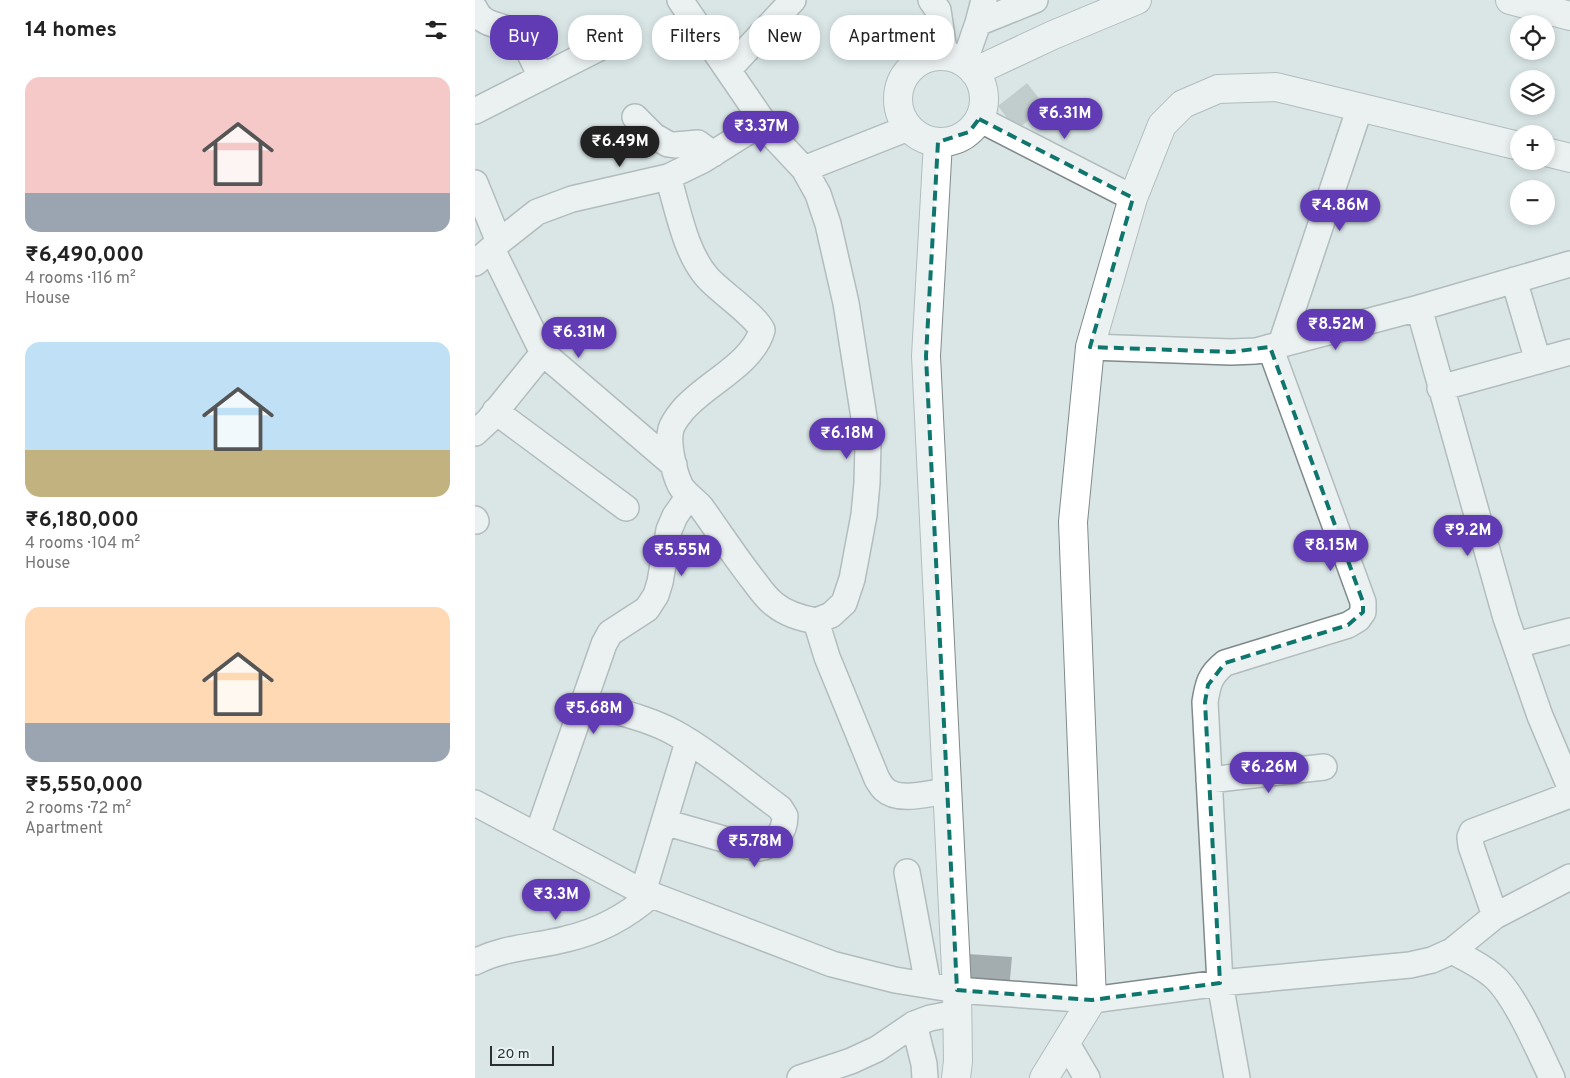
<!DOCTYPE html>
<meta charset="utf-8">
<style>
body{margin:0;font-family:Overpass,sans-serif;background:#f2f2f2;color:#222;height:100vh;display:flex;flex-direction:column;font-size:19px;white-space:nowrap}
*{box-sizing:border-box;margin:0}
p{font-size:16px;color:#767676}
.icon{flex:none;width:28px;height:28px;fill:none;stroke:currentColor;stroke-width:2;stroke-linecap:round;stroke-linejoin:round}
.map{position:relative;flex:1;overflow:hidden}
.drawer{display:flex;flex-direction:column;background:#fff;width:475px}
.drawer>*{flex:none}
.top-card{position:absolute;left:15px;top:15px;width:475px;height:45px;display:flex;gap:10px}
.controls{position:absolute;left:1035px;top:15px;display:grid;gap:10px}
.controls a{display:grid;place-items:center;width:45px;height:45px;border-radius:50%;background:#fff;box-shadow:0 2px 8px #0003;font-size:25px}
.scale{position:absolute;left:15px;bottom:12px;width:64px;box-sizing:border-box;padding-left:5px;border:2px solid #2b2f2f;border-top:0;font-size:14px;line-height:18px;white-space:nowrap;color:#2b2f2f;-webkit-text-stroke:4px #e8f3f3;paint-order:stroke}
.price{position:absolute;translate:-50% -42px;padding:0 11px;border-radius:18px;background:#603bb3;color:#fff;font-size:16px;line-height:32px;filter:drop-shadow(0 1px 2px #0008)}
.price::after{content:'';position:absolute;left:50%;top:30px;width:15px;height:11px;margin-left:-8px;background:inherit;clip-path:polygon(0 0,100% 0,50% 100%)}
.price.on{background:#222;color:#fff}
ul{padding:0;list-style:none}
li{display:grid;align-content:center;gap:10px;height:265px;padding:0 25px}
li span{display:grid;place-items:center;height:155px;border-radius:15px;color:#555}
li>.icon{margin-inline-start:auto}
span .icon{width:90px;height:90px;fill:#fffc;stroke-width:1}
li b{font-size:21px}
h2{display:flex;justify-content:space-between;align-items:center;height:60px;padding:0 25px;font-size:21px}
.pill{padding:0 18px;border-radius:20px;background:#fff;box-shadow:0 2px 8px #0003;font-size:18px;line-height:45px}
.pill.on{background:#603bb3;color:#fff}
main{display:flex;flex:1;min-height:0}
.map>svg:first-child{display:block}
</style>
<main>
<section class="drawer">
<h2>14 homes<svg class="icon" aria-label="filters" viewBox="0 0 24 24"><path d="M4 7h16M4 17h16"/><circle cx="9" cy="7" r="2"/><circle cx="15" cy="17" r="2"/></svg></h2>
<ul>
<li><span style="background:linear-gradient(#f6c9c9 75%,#9aa5b1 0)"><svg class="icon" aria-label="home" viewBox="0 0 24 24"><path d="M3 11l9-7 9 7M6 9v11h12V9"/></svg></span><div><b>₹6,490,000</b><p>4 rooms · 116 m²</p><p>House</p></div></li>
<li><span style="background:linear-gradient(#bfe0f5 70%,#c2b280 0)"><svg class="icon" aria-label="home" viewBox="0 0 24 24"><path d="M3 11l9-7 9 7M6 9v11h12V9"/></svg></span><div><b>₹6,180,000</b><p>4 rooms · 104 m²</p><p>House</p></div></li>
<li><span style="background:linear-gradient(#ffd9b3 75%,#9aa5b1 0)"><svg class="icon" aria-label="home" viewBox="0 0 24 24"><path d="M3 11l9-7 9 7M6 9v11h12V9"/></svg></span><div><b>₹5,550,000</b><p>2 rooms · 72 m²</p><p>Apartment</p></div></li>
</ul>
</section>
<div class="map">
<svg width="1095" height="1078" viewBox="0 0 1095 1078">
<rect width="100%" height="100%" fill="#dae6e6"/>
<!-- building -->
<path fill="#a3adb0" d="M552,83L571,107L541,130L523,106Z
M493,954L537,957L534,990L491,987Z"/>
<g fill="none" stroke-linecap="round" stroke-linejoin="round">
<!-- minor casing -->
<g stroke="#808a8a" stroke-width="28">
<path id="minor" d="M205,0L298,136L329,169L343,194L353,224L371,303L393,443L392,483L389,515L377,579L369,603L356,615L341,621
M456,0L463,10L470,57
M0,9C8,28 29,23 43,35C52,43 60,66 66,77
M503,23L560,0
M489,63L503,23L509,0
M253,70L318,0
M0,111L124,48
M160,117L179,136L193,144L200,145L223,143L238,154
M504,119L658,198
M329,169L433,128
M193,177C203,209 210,252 232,277C245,292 280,315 287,330C278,364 230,384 208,410C203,416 198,422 196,429C192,443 199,472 205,485C210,494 219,499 226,507C244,532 260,557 279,581C285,589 291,598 299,604C311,614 325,618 341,621L352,657L402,779C404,782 406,786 409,789C424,803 454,793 472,791
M0,183L24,242
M17,249L68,353L199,465
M0,263L24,242L62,212L97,199L193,177L228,160L288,122
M1039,280L1063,361
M944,308L1031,618L1065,716L1095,787
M806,344L885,107
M615,347L756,352L781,351L944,308L1095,264
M965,388L1095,352
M20,411L151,508
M0,433L13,421L68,353
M0,519L1,521
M1041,645L1095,631
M110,702C139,711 173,718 200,733C236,753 272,784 305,808L310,816C310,833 297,849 280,848L189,822
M734,780L849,767
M0,803L164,890L357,964L420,980L482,990L617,1000L745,983L935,965L957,960L977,951L1020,916L1095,877
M62,836L129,644L135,633L172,609L181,595L185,582L194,530L200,516L214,496
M432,872L453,985
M168,892L213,742
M1020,916L996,846L995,837L997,832L1095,795
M977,951C990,958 1005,965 1017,975C1039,992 1064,1051 1077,1078
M0,962C28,947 61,947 91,939C122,932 152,916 176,895
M439,1024L449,1064L450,1078
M591,1042L612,1078
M325,1078L376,1061L402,1049L439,1024L455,1018L482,1013
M762,1078L745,983L730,702C733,683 735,675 750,663L873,625L883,619L888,612V602L795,347"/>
</g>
<!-- tertiary casing -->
<g stroke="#808a8a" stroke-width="30">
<path id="tertiary" d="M1035,0L1095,16
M423 99a43 43 0 1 1 86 0a43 43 0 1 1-86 0Z
M499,72L578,35L662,0
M463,142L451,356L482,990L483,1061L481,1078
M1071,152L1095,158
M569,1078L617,1000L598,522L615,347L658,198L687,125L708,104L743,89L801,87L1044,146"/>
</g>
<!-- minor -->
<use href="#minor" stroke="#fff" stroke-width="25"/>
<!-- tertiary -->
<use href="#tertiary" stroke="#fff" stroke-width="28"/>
</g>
<!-- marked area -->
<path d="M0 0H1095V1078H0ZM504,119L658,198L615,347L756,352L795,347L888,602V612L873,625L750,663L733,685L730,702L745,983L617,1000L482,990L451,356L463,142L494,132Z" fill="#dae6e6" fill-opacity=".55" fill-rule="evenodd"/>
<path fill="none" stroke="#0f766e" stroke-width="4" stroke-dasharray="10 6" stroke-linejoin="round" d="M504,119L658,198L615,347L756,352L795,347L888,602V612L873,625L750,663L733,685L730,702L745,983L617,1000L482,990L451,356L463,142L494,132Z"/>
</svg>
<div class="controls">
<a><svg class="icon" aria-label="locate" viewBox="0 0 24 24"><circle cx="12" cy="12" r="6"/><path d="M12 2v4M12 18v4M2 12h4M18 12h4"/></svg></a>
<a><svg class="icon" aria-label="layers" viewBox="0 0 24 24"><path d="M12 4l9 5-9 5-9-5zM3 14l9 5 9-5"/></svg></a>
<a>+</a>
<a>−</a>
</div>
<div class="scale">20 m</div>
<b class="price" style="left:590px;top:140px">₹6.31M</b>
<b class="price" style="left:286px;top:153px">₹3.37M</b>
<b class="price on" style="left:145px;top:168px">₹6.49M</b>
<b class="price" style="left:865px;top:232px">₹4.86M</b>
<b class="price" style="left:861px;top:351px">₹8.52M</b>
<b class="price" style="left:104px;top:359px">₹6.31M</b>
<b class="price" style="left:372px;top:460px">₹6.18M</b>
<b class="price" style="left:993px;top:557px">₹9.2M</b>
<b class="price" style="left:856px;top:572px">₹8.15M</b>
<b class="price" style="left:207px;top:577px">₹5.55M</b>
<b class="price" style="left:119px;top:735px">₹5.68M</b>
<b class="price" style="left:794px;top:794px">₹6.26M</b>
<b class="price" style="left:280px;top:868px">₹5.78M</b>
<b class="price" style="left:81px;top:921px">₹3.3M</b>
<div class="top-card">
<a class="pill on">Buy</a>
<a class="pill">Rent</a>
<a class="pill">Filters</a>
<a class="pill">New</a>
<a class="pill">Apartment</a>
</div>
</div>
</main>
